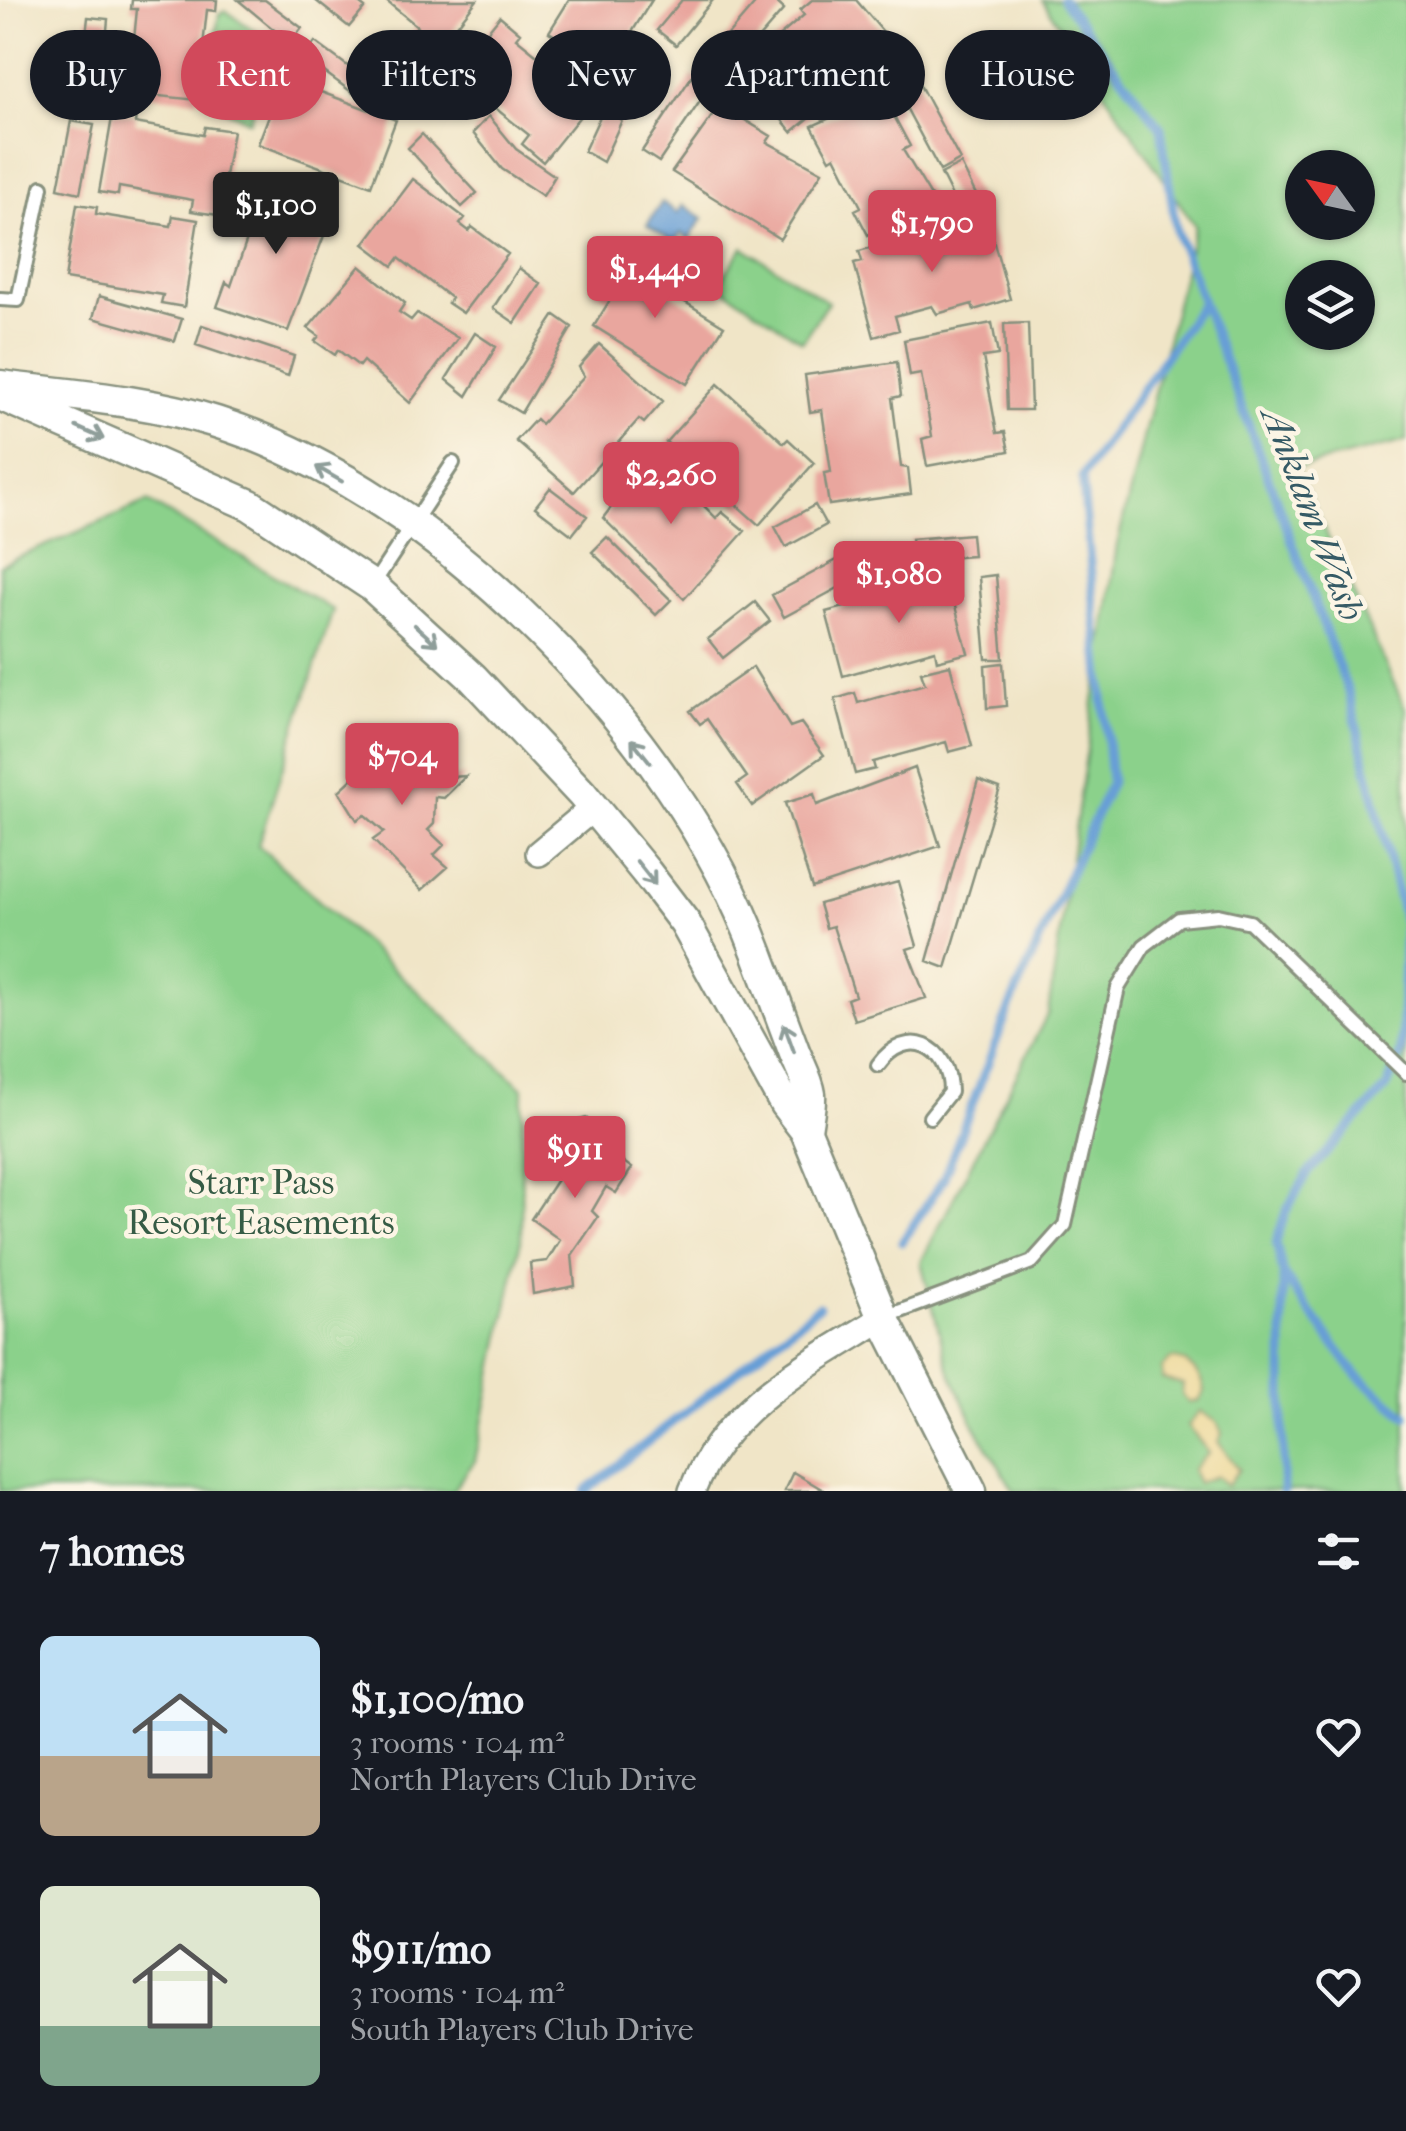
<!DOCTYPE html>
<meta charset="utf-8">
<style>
body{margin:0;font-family:"IM FELL French Canon",serif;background:#242831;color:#f1f3f6;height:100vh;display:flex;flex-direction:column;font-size:38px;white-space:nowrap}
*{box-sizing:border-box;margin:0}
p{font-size:32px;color:#9ea1a6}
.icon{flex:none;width:55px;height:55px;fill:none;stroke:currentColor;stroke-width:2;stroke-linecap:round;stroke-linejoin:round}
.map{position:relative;height:1491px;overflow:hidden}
.sheet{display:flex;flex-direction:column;background:#171b24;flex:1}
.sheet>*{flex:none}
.top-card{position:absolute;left:30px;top:30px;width:1348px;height:90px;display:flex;gap:20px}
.needle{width:65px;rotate:303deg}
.buttons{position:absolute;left:1285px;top:150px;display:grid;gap:20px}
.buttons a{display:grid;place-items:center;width:90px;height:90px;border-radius:50%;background:#171b24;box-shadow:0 2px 8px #0004;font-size:50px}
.price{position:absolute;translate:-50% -85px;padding:0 22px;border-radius:10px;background:#d1495b;color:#fff;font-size:32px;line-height:65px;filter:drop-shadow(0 2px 5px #0008)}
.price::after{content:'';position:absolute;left:50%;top:60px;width:30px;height:22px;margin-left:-15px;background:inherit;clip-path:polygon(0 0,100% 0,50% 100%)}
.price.on{background:#222;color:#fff}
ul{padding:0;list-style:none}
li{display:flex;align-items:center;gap:30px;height:250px;padding:0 40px}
li span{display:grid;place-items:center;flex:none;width:280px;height:200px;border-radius:15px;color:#555}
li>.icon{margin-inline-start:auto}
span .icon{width:120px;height:120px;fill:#fffc;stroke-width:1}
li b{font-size:42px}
h2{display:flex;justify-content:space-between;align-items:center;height:120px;padding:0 40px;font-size:42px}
.pill{padding:0 35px;border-radius:45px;background:#171b24;box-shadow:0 2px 8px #0004;font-size:35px;line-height:90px}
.pill.on{background:#d1495b;color:#fff}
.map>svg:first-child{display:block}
</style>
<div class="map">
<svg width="1406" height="1491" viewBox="0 0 1406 1491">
<rect width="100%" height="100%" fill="#fcf5e5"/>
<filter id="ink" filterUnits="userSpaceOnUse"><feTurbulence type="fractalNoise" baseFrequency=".01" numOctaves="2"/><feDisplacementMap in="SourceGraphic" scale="20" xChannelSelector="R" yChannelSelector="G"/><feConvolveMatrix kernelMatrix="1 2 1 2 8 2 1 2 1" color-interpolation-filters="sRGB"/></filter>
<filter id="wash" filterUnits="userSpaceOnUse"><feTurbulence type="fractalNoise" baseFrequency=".0048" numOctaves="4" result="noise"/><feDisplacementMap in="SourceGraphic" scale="40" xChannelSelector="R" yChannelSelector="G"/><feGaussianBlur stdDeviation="2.25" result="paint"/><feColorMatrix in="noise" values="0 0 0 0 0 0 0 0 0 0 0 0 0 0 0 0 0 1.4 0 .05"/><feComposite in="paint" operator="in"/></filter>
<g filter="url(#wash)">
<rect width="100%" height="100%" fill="#f0e5c7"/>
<!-- green -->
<path fill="#8bd18b" stroke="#558760" stroke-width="2.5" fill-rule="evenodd" d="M1042,0H1406V441L1297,468L1406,710V1491H1014L974,1425L948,1366L921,1262L1048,1013L1117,545L1195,226ZM1302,168H1358V222H1302ZM1302,278H1358V332H1302Z
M226,11L278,47L249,121L207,101L219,14Z
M743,247L828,302L802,341L718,285Z
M148,502L333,610L258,845L523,1088L521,1239L475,1461L452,1491H0V565Z"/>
<!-- sand -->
<path fill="#eeda9e" stroke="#868c69" stroke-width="2.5" d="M1171,1359C1187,1358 1202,1375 1204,1391L1199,1400L1189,1403L1182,1395L1183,1384L1162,1379V1368Z
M1200,1411L1217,1422L1222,1434L1218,1442L1239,1469L1227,1486L1217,1476L1198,1483L1192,1470L1209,1453L1188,1426Z"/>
<!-- water -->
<path fill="#679fd6" stroke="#436e85" stroke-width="2.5" d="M662,202L678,213L683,205L703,218L689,239L681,233L675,242L647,225Z"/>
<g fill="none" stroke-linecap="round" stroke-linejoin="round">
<!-- stream -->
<path stroke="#679fd6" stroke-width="9" d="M1063,0L1161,128L1176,231L1349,694L1405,925L1401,1052L1387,1087L1308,1173L1286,1211L1276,1243L1283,1273L1303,1303L1356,1374L1406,1416
M902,1242L943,1180L1010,1006L1111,782L1082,477L1202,303
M1283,1274V1491
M586,1491L819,1306"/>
</g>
<g id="blocks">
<!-- building -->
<path fill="#e9a69e" d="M132,0H217L216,11L207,10L197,100L120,92L123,69L131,70L137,9H131Z
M238,0H265L302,28L290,43Z
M315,0H355L365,8L349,27Z
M385,0H477L436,52L412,33L417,26Z
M569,0H652L609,69L549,32Z
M682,0H713L676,45L657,30Z
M758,0H774L784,9L722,80L703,64Z
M812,0H856L901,53L869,80L865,72L792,132L736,64L764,41L768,46L804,15L800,10Z
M500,16L520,33L516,38L568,80L573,74L598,94L543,162L522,144L529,135L465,84L462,87L450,78Z
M88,17L108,19L102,84L81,81Z
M315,42L368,81L357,96L304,57Z
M641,56L658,67L631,108L614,96Z
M286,71L305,78L302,85L396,120L371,186L258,144Z
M914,74L960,160L940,171L894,85Z
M692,76L709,88L659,162L642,151Z
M890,91L900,111L893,114L910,146L903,150L934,201L868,235L855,210L861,207L835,156L830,159L812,126Z
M720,105L771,136L767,142L822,172L780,239L672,172Z
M603,110L622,120L603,162L584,151Z
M113,112L136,116L135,123L203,135L205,127L233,131L218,215L191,211L193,200L119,187L118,195L99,192Z
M489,116L516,149L555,176L543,196L502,169L473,133Z
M71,121L94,125L80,193L58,188Z
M422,134L477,193L462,207L408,148Z
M961,164L982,207L961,214L941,174Z
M413,179L465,218L460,224L469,231L472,227L508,254L463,313L448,303L451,298L399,258L393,266L364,244Z
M256,183L334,209L288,331L217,307L226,282L231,286L252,225L243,222Z
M77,204L97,207L96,214L171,226L173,216L198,220L184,307L161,303L163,295L65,279Z
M986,214L1010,299L974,310L972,304L937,314L932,306L895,316L899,330L874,337L854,263L862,261L859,251L880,245L882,252L940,236L938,227Z
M633,258L667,280L662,288L724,326L687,384L594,326L610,300L591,288L603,269L619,280Z
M360,266L405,303L399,312L411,320L417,313L458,338L410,403L363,361L359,366L338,350L335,355L315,341L319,336L308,328Z
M519,268L541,284L515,323L493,308Z
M99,296L182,319L175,341L93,318Z
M555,315L572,327L521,413L499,400Z
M992,323L998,355L983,357L997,433L1005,432L1009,451L927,466L922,439L932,436L921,374L910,376L904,340Z
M1028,323L1031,410H1007L1004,324Z
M202,325L294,356L288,376L196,345Z
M475,333L496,347L467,396L446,379Z
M599,344L663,401L644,423L639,419L574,492L516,441L536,419L541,424L584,376L579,367Z
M897,362L901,396L892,398L901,467L908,468L911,494L829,505L824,473L831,472L822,410L810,412L805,375Z
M718,384L784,443L788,439L814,463L759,525L666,442Z
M652,454L716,518L722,512L745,531L684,599L603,518Z
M550,488L587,516L572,535L535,507Z
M815,505L826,525L786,547L775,527Z
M971,534L973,556L913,560L911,539Z
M607,537L671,600L656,615L592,552Z
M850,553L862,575L784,617L772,595Z
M944,567L968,653L937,661L935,650L843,676L826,612L910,589L907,577Z
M996,575L1003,659H986L979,577Z
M755,602L770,621L723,658L708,639Z
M1003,663L1006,706L987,708L985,665Z
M950,665L972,746L949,752L946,742L873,762L875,769L855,774L835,699L855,693L858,703L925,684L921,672Z
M753,667L790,727L801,723L824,755L752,806L737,784L747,777L707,719L700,724L690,711Z
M378,740L397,759L417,753L430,769L439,765L451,777L466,776L444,798L435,797L434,824L428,830L444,845L434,855L448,867L422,890L373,840L384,832L365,815L357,820L339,791L363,769L357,761Z
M915,768L940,846L812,888L785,803L814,794L817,805Z
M978,780L1000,788L946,968L927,961Z
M898,882L917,946L907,949L926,998L854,1020L847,999L855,996L833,926L826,928L819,904Z
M586,1118L610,1134L603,1147L632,1168L616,1193L606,1187L592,1211L598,1217L572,1255L575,1286L533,1294L530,1263L547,1261L560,1240L531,1219L570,1160L555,1150L575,1121Z
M793,1472L825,1491H784Z"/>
</g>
</g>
<g filter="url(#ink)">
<use href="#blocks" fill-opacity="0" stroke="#88917e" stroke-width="2.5"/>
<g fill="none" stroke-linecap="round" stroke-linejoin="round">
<!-- service casing -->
<g stroke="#88917e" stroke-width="18">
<path id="service" d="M0,299L18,300L42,187
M372,586L453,463
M878,1065C907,1025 950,1045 950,1092L930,1117
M885,1317L1032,1262L1065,1225L1118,988L1144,946L1179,919L1218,915L1250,922L1406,1073"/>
</g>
<!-- minor casing -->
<g stroke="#88917e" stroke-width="30">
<path id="minor" d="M539,853L593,808
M692,1491C725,1406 809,1364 883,1318"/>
</g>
<!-- tertiary casing -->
<g stroke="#88917e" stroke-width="35">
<path id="tertiary" d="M0,386C72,395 147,400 216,422C440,492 676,735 757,952C769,985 782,1018 794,1051C799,1064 808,1080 810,1094C811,1105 807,1120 806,1131
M0,395L250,505L372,586L473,678L582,794L646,872L685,923L785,1104L806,1131L883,1318L971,1491"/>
</g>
<!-- service -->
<use href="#service" stroke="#fff" stroke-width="12"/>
<!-- minor -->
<use href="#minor" stroke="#fff" stroke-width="25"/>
<!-- tertiary -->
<use href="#tertiary" stroke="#fff" stroke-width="30"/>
</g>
<!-- one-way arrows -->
<defs><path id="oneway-shaft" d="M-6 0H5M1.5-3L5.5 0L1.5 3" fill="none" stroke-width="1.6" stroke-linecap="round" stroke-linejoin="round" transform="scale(2.5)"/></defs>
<g stroke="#8f9e9a">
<use href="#oneway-shaft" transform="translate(90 433) rotate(24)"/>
<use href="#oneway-shaft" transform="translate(329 474) rotate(-150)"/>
<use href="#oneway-shaft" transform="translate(426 635) rotate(42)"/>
<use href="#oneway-shaft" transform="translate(641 751) rotate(-129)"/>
<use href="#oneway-shaft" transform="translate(646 873) rotate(52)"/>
<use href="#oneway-shaft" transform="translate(789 1038) rotate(-110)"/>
</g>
</g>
<g text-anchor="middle" stroke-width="9" stroke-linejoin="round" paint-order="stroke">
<!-- park labels -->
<g font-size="35" fill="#355b45" stroke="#fcf5e5">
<text x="261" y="1194">Starr Pass<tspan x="261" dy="40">Resort Easements</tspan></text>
</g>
<!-- water labels -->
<g font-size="38" font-style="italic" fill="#355a65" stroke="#fcf5e5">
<text transform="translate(1314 514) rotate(69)" y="13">Anklam Wash</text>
</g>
</g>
</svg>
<div class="buttons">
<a><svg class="needle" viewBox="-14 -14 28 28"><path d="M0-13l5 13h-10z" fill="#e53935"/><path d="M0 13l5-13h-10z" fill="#9ea1a6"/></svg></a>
<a><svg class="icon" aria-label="layers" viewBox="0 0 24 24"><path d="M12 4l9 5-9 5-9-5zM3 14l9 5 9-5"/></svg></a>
</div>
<b class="price on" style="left:276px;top:257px">$1,100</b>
<b class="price" style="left:932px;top:275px">$1,790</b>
<b class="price" style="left:655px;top:321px">$1,440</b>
<b class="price" style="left:671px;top:527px">$2,260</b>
<b class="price" style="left:899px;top:626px">$1,080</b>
<b class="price" style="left:402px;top:808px">$704</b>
<b class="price" style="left:575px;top:1201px">$911</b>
<div class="top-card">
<a class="pill">Buy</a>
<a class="pill on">Rent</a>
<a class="pill">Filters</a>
<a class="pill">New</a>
<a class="pill">Apartment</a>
<a class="pill">House</a>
</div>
</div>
<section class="sheet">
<h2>7 homes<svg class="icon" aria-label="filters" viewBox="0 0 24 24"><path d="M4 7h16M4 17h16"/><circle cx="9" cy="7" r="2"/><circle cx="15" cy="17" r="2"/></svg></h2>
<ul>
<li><span style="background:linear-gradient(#bfe0f5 60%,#b9a48a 0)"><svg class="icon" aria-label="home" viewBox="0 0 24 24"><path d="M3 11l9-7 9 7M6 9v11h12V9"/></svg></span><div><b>$1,100/mo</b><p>3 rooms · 104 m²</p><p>North Players Club Drive</p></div><svg class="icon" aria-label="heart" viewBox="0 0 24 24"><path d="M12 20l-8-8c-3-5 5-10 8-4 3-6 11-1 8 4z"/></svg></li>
<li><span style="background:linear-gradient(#dfe7d0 70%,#7fa58c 0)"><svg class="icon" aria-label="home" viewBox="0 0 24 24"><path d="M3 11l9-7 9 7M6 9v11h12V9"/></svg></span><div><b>$911/mo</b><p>3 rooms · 104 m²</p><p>South Players Club Drive</p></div><svg class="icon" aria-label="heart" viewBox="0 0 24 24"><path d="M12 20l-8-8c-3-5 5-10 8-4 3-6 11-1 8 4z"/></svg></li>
</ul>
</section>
